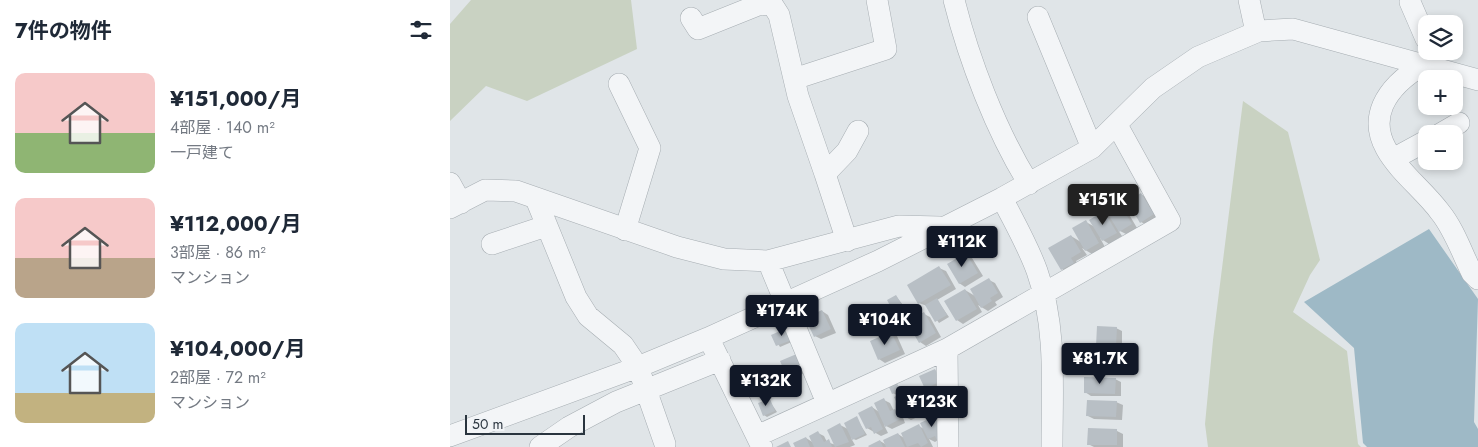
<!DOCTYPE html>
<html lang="ja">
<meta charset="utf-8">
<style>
body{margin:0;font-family:Jost,"Noto Sans JP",sans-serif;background:#f6f6f7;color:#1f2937;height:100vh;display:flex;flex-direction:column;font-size:19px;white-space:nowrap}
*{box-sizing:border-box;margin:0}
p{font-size:16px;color:#747a83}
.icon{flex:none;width:28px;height:28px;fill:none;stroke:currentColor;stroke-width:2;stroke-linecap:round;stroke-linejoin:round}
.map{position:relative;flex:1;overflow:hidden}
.sheet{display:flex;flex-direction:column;background:#fff;width:450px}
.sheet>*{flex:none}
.tools{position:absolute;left:968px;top:15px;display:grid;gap:10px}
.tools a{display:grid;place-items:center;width:45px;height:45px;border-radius:10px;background:#fff;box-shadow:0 2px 8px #0003;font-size:25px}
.scale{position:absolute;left:15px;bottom:12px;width:120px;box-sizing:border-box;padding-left:5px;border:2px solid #2a353f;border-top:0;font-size:14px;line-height:18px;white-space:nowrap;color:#2a353f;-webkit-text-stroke:4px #f0f3f6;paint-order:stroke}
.price{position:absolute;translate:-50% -42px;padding:0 11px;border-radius:5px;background:#111827;color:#fff;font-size:16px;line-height:32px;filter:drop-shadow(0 1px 2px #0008)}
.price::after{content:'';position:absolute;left:50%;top:30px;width:15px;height:11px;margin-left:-8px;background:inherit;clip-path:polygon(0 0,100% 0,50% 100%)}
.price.current{background:#222;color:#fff}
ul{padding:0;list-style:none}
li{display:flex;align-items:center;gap:15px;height:125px;padding:0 15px}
li span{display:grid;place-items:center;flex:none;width:140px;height:100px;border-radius:10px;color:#555}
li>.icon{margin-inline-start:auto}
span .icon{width:60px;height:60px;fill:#fffc;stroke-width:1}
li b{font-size:21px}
h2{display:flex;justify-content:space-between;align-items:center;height:60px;padding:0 15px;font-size:21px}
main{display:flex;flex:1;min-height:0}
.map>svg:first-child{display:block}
</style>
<main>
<section class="sheet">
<h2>7件の物件<svg class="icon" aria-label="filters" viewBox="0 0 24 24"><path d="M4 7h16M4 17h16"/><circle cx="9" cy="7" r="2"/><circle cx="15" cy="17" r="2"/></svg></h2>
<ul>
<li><span style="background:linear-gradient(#f6c9c9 60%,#8fb573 0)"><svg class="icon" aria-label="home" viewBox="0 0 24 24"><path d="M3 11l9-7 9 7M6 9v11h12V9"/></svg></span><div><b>¥151,000/月</b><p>4部屋 · 140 m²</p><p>一戸建て</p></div></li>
<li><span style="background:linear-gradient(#f6c9c9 60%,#b9a48a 0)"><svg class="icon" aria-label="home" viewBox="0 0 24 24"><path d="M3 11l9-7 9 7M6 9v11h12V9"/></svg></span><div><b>¥112,000/月</b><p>3部屋 · 86 m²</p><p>マンション</p></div></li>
<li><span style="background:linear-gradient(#bfe0f5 70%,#c2b280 0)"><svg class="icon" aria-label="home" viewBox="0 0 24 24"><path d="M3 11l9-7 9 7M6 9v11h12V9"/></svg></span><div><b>¥104,000/月</b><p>2部屋 · 72 m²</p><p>マンション</p></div></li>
</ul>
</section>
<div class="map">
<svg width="1028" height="447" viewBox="0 0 1028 447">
<rect width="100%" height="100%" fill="#e0e5e8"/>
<!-- green -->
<path fill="#c9d2c2" d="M21,0H181L187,49L77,101L36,86L0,121V24Z
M793,101L838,132L870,260L860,275L843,312L897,351L908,444L911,447H758L755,424L763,340Z"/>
<!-- water -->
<path fill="#9eb9c6" d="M979,229L1028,299L1024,422L1028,429V447H917L913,443L904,348L854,302Z"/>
<!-- shadow -->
<path fill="#0003" d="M691,194L697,198L709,218L697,225L691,222Z
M671,207L677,211L687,228L676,234L668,230L672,236L659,244L650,238L655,247L642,254L632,248L637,255L626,261L629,266L618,273L612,269L621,236L631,242L636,222L645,227L654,213L662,217Z
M516,254L522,258L533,276L515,287L509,283Z
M489,268L496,271L506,289L487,300L499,317L489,323L477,306L469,303Z
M539,280L545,283L553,297L545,302L547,305L538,311L528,305L532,312L513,324L507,320L515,290L525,296Z
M446,296L456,309L448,314L445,312Z
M372,311L378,315L386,333L371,339L365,336Z
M474,314L480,317L491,337L476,346L470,342Z
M666,328L672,331V350L653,349L647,345Z
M441,333L447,336L455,354L435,363L429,359Z
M323,335L344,341L330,347Z
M332,362L360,371L343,378L337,374Z
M485,370L493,383L479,390L476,388Z
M665,379L671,382V396H641L635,392Z
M447,385L453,394L457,393L463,396L472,415L461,420L452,415L455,423L442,429L434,425L438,433L431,436L417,428L422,407L429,412L434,400L440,403L444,411L454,415L449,396L443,393Z
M479,392L488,406L476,412L474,410Z
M319,400L327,412L317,417L314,415Z
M666,402L673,405L672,420L644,419L638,416Z
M485,417L491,421L488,440L485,442L479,439L483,447H420L430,441L437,445L448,434L454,438L469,426L474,429Z
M406,418L417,435L406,440L401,438L405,445L400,447H346L356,438L364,443L368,433L374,436L377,442L386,445L390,425L398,429Z
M667,431L673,434V447H644L638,444Z"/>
<!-- building -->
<path fill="#b8bfc5" d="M691,193L704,214L690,223L677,201Z
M671,206L682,224L669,232L658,214Z
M654,211L667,233L652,241L639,220Z
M636,220L649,243L635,251L622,228Z
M621,235L631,252L621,258L624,263L611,270L598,248Z
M516,253L528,273L509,284L497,264Z
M489,266L501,285L468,304L457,285Z
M539,278L548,293L540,298L542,301L531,308L520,289Z
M515,289L527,309L506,321L494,301Z
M446,295L454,308L444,313L437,300Z
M487,298L497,315L485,322L475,305Z
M372,310L381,329L364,337L355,318Z
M474,312L486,333L469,343L457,322Z
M647,326L667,327L666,347L646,346Z
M337,328L342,340L326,346L321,335Z
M441,332L450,350L428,360L420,341Z
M349,353L355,367L336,375L330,361Z
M485,369L491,381L475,389L469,376Z
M634,377L666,378L665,394L634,393Z
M447,383L450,391L442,394L439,387Z
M457,391L467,412L454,418L444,397Z
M479,391L486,405L473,411L466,397Z
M434,398L440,411L445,409L450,419L435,427L424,403Z
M320,399L325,411L313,416L308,403Z
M637,400L667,401L666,417L636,416Z
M422,406L433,429L424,434L421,427L416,429L408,413Z
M407,416L415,434L402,440L394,423Z
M485,416L493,432L488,442L485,436L478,439L470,423Z
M390,423L399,442L385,447L377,430Z
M469,424L478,443L471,447L468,443L457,447L451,433Z
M638,428L667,429V445H637Z
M368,431L374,442L379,439L382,447H364L359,436Z
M448,433L455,447H436L433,440Z
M356,437L360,447H345L343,443Z
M430,440L433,447H419L418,446Z
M338,441L341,447H326Z"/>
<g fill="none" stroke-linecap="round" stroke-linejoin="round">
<!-- minor casing -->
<g stroke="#a6adb2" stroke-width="22">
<path id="minor" d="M504,0C519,60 546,131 579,184
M799,0L806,32
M960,2L976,39
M588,17L642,148
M241,18L248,29L308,5L322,4L329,15L348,96L375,174
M973,65C956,75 941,87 933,105C914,149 967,180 990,212C1004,229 1012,253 1022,273L1028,279
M344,79L436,49L427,0
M169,84L200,148L175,230
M990,134L1009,123
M943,159L976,141
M0,183L11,203
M552,198C564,222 578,246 587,271C607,327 602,388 602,447
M86,199L126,297L138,316L173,345L188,367L215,444
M0,208L35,190L66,191L227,247L274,259L318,261L449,226L490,227
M397,241L375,174L397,151L408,131
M42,244L96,226
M318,261L377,403
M263,347L312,447
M497,349L498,447
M0,436L188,367L258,338L428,261L552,198L642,148L703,88L748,57L809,31L843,29L1028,80
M307,436L497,349L720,221L667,125
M90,447L119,427L166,402L270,360"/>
</g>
<!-- minor -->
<use href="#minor" stroke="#f3f5f7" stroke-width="21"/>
</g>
</svg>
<div class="tools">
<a><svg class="icon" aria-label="layers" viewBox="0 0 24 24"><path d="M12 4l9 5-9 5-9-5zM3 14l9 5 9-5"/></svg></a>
<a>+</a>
<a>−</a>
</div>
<div class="scale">50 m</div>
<b class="price current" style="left:653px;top:226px">¥151K</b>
<b class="price" style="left:512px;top:268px">¥112K</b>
<b class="price" style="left:332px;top:337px">¥174K</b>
<b class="price" style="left:435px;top:346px">¥104K</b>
<b class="price" style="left:650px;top:385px">¥81.7K</b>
<b class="price" style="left:316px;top:407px">¥132K</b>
<b class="price" style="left:482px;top:428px">¥123K</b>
</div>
</main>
